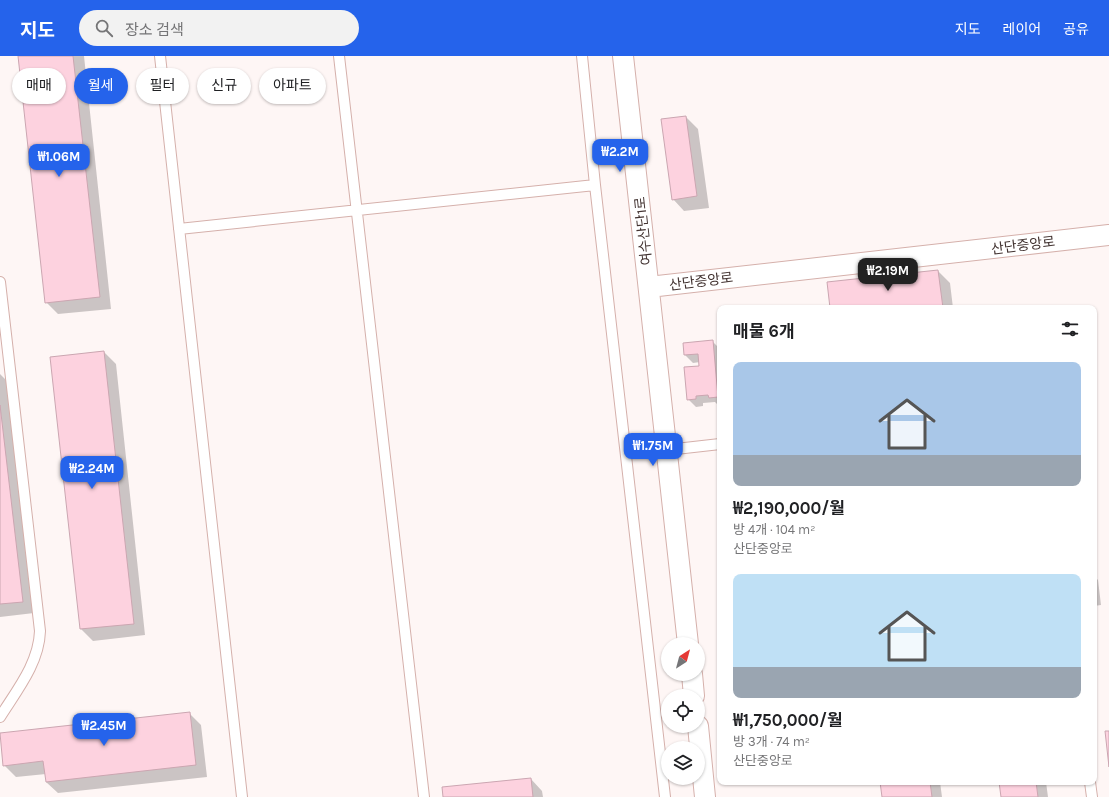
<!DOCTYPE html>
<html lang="ko">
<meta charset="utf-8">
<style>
body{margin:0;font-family:Karla,"Noto Sans KR",sans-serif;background:#f2f2f2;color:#202124;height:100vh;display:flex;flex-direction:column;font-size:15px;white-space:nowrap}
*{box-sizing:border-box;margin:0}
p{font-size:13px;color:#757577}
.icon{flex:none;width:22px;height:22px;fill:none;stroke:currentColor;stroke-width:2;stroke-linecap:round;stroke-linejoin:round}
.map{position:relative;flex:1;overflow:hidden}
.side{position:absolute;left:717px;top:249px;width:380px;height:480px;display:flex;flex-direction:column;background:#fff;border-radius:8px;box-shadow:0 1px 3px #0004}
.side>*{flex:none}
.guide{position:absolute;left:12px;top:12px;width:380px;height:36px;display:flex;gap:8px}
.needle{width:26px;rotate:36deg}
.controls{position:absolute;left:661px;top:581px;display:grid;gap:8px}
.controls a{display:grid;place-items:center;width:44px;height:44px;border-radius:50%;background:#fff;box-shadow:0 1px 3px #0004;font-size:20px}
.price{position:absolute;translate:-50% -34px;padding:0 9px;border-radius:8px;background:#2563eb;color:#fff;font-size:13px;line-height:26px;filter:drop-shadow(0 1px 2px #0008)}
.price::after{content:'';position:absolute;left:50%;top:24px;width:12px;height:9px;margin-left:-6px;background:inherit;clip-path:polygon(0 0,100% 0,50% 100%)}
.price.selected{background:#222;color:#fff}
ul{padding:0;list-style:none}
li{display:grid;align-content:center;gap:8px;height:212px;padding:0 16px}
li span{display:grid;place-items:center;height:124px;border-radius:8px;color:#555}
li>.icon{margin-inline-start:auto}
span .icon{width:72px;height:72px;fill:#fffc;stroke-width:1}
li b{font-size:17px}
h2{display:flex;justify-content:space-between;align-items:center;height:48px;padding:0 16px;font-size:17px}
.chip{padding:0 14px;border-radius:18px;background:#fff;box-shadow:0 1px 3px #0004;font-size:14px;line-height:36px}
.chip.selected{background:#2563eb;color:#fff}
header{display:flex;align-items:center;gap:24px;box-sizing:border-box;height:56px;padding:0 20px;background:#2563eb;color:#fff}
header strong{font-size:19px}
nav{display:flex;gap:22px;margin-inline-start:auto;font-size:14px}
.search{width:280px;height:36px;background:#f2f2f2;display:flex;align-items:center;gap:10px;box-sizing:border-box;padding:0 14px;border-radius:22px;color:#757577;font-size:15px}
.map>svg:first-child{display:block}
</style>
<header>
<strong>지도</strong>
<div class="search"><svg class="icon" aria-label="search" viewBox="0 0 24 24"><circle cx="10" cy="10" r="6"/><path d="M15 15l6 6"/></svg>장소 검색</div>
<nav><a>지도</a><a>레이어</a><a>공유</a></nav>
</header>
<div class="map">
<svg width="1109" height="741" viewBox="0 0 1109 741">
<rect width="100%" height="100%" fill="#fef6f5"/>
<!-- shadow -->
<path fill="#0003" d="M19,0H84L111,253L58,258L46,246Z
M686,61L698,73L709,152L684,155L673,143Z
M938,215L950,227L953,252H831Z
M712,285L720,293V349H718L715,346L703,347V350L696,351L688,343L700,311V306L693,307L685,299Z
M104,296L116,308L145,579L93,585L81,573L51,302Z
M0,318L7,325L34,557L0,561Z
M1094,520L1098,524L1101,549L1094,550Z
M189,657L201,669L207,721L58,737L46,726V718L16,721L4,709Z
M531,723L542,735L543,741H444Z
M881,726H940L942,741H883Z
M1000,726H1046L1048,741H1002Z"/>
<!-- building -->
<path fill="#fdd2df" stroke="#cba6b1" d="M18,0H73L100,241L45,247Z
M686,60L697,140L672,144L661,63Z
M938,214L943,252H830L827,226Z
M713,284L718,341L709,342L708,339L696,340V343L687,344L684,311L699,310L698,298L684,299L683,287Z
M104,295L134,568L80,573L50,301Z
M0,349L23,546L0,548Z
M190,656L196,709L46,726L43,705L3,710L0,677Z
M1105,675H1109V711Z
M531,722L533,741H443L442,731Z
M880,726H930L932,741H882Z
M999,726H1036L1038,741H1001Z"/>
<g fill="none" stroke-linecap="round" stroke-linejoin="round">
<!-- service casing -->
<g stroke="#d5b0ab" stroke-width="12">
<path id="service" d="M160,0L242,741
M339,0L424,741
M582,0L595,129
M179,173L595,129L665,741
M0,226L40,575C39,607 17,634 0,661
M667,394L720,388
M1090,726L1092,741"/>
</g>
<!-- minor casing -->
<g stroke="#d5b0ab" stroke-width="22">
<path id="minor" d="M623,0L688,588
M649,231L1109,179
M692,618L694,640
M698,670L705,741"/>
</g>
<!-- service -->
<use href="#service" stroke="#fff" stroke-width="10"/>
<!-- minor -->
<use href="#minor" stroke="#fff" stroke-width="20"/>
</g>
<g text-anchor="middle" stroke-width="3" stroke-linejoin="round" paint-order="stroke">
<!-- street labels -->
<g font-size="14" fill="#423331" stroke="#fff">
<text transform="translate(643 175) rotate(-96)" y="5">여수산단1로</text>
<text transform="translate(1023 189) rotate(-7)" y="5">산단중앙로</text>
<text transform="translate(701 225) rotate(-7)" y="5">산단중앙로</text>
</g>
</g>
</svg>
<div class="controls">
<a><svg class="needle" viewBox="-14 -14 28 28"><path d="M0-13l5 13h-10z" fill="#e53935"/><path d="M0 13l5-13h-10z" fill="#757577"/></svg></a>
<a><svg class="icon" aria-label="locate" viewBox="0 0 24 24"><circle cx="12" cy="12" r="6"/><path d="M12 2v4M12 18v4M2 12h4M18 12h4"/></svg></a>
<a><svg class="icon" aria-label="layers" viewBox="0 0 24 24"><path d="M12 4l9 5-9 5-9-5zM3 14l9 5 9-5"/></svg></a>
</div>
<b class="price" style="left:620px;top:117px">₩2.2M</b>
<b class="price" style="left:59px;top:122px">₩1.06M</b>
<b class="price selected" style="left:888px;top:236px">₩2.19M</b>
<b class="price" style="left:653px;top:411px">₩1.75M</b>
<b class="price" style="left:92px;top:434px">₩2.24M</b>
<b class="price" style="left:104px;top:691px">₩2.45M</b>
<div class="guide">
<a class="chip">매매</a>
<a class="chip selected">월세</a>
<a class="chip">필터</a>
<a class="chip">신규</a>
<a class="chip">아파트</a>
</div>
<section class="side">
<h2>매물 6개<svg class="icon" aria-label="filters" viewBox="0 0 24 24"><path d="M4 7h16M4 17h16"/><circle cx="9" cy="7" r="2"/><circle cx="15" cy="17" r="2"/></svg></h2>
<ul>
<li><span style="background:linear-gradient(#a9c7e8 75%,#9aa5b1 0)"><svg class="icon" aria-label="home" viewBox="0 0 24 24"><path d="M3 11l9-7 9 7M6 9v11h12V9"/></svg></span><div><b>₩2,190,000/월</b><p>방 4개 · 104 m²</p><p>산단중앙로</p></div></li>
<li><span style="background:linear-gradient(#bfe0f5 75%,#9aa5b1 0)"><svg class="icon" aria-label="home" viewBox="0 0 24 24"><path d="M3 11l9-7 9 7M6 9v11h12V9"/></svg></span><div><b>₩1,750,000/월</b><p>방 3개 · 74 m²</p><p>산단중앙로</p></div></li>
</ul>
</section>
</div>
